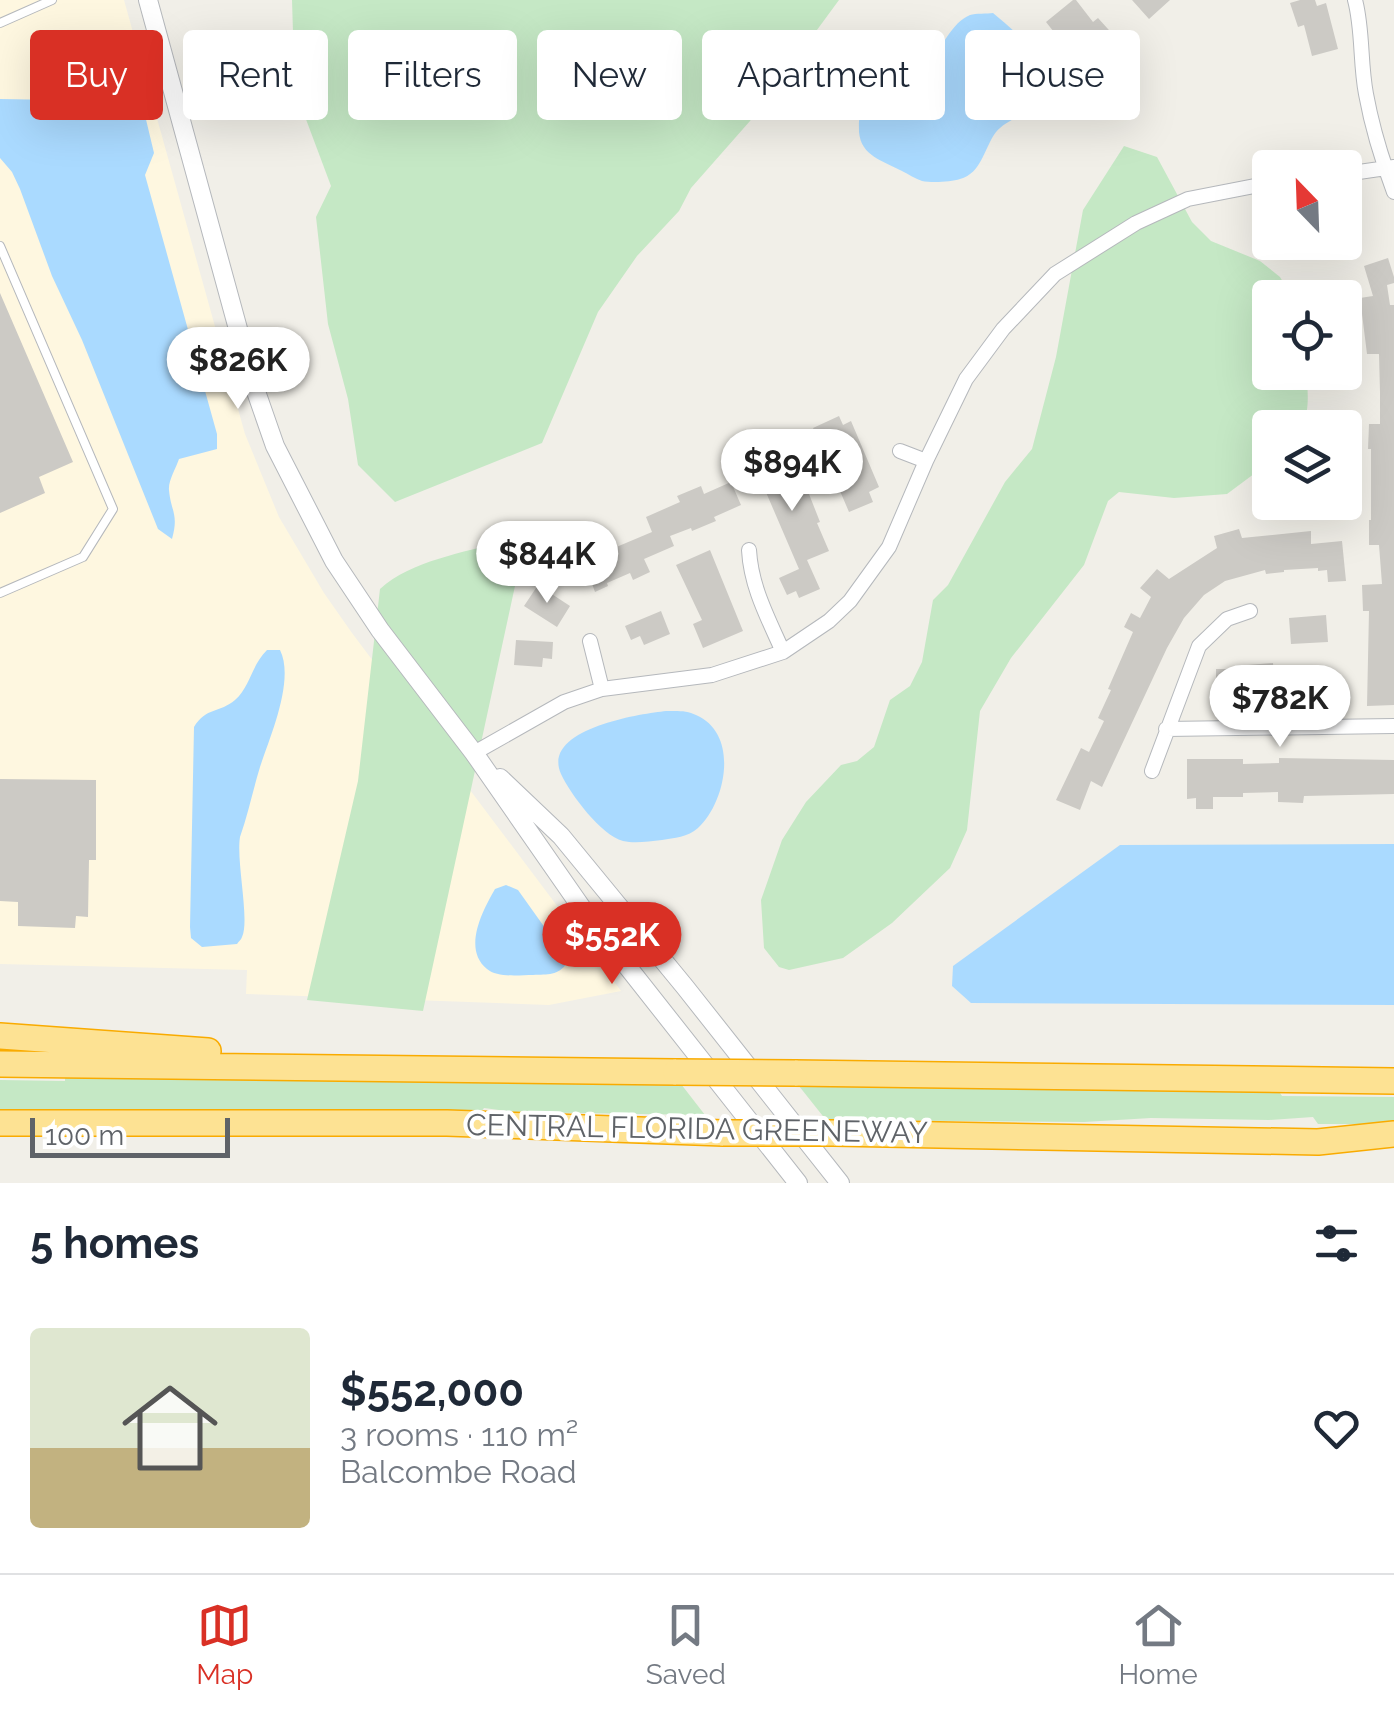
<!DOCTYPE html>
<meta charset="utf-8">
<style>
body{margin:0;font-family:Raleway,sans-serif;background:#f6f6f7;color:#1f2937;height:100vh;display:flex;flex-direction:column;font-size:38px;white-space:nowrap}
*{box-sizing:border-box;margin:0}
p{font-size:32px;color:#747a83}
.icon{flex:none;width:55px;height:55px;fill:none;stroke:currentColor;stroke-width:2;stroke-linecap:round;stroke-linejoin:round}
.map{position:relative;height:1183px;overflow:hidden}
.details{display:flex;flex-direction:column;background:#fff;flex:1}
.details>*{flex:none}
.hud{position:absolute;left:30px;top:30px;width:1335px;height:90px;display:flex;gap:20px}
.needle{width:65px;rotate:337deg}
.fabs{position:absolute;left:1252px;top:150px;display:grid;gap:20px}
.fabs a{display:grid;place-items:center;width:110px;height:110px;border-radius:10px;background:#fff;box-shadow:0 10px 40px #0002;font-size:50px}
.scale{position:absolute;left:30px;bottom:25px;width:200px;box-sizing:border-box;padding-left:10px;border:5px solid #5f6368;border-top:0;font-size:28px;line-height:35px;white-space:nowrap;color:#5f6368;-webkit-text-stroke:8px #fff;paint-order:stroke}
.price{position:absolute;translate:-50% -85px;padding:0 22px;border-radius:35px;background:#fff;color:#222;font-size:32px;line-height:65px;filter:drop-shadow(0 2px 5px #0008)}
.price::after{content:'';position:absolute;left:50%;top:60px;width:30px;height:22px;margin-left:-15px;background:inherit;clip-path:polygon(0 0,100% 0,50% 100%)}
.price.on{background:#d93025;color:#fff}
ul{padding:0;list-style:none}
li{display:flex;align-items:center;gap:30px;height:250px;padding:0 30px}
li+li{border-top:2px solid #e0e1e3}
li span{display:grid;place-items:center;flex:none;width:280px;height:200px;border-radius:10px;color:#555}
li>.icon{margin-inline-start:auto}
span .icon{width:120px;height:120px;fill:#fffc;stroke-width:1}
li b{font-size:42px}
h2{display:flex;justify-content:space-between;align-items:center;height:120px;padding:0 30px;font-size:42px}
.tag{padding:0 35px;border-radius:10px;background:#fff;box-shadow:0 10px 40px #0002;font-size:35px;line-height:90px}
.tag.on{background:#d93025;color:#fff}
.dock{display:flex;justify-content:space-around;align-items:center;height:140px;border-top:2px solid #e0e1e3;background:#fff;font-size:28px;color:#747a83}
.dock a{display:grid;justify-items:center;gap:5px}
.dock .on{color:#d93025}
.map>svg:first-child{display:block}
</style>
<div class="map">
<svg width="1394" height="1183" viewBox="0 0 1394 1183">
<rect width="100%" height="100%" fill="#f1efe8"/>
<!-- commercial -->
<path fill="#fef7e0" d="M0,0H124L245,434L279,517L324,593L352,633L621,991L549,1005L246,994L247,970L0,964Z"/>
<!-- green -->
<path fill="#c5e8c5" d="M292,0H839L750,121L691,188L679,211L637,256L598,312L542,443L395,502L358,465L348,399L328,324L316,217L331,186L301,106L294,65Z
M1124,146L1157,157L1192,222L1211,241L1260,261L1280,277L1292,297L1270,298V372L1306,373C1308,391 1310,410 1302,427L1270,428V462L1227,494L1174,498L1119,492L1108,501L1084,565L1011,658L980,711L967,830L950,868L892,923L843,958L789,970L779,967L764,948L761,900L782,840L806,802L841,765L857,761L874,747L890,700L910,686L922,662L933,600L948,585L1005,482L1032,449L1056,357L1083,210Z
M504,541L523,549L423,1011L307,1000L358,781L380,589C412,560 464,553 504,541Z
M65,1078L681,1084L705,1115L514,1112L484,1108L479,1115L0,1110V1080L65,1081Z
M799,1086L1278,1090L1282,1096L1394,1097V1124H1318L1313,1117L1269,1120L1151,1118L1084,1122L826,1120Z"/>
<!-- water -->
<path fill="#aadaff" d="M993,13C1019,35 1064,70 1032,105C1022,117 1006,120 996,132C984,148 982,173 960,179C951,182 932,183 922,181C916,179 908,174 902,171C883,161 861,156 859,132C859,124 858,117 863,110C878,86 910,81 930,61C943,47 951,23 970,15C976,13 987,14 993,13Z
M123,95L143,107L154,153L145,175L217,434V449L179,459C176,468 168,481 169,490C171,512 179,514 172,539L158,529L82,340L52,276L20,189L12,172L0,158V99L58,100Z
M267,650H280C295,680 270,737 260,767C253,790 248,814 240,837C236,862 250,920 242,937C241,940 239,941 237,944L202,947L191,938L190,927L194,727C206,707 220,713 235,700C250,687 251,666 267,650Z
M666,711C676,711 687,710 696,715C740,734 726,802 698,828C688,837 674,838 662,840C649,841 636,844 623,841C601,835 571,795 561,774C541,729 639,714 666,711Z
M1120,845L1394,844V1005L971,1003L952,986L953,966Z
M506,885L518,890L565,956L567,963C558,976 548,974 533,975C520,975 497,978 487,969C462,949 483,910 495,889Z"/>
<!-- building -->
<path fill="#cccac5" d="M1073,0H1076L1093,22L1098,18L1118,40L1123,35L1139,55L1111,79L1091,57L1088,60L1068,36L1061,41L1046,22Z
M1132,0H1170L1149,19Z
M1300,0H1315L1317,6L1326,3L1338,49L1312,56L1304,25L1298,27L1290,3Z
M1388,258L1394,277V283L1387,285L1390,305H1394V705L1367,706L1369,611H1363L1362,585L1382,584L1379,545H1369V520H1371V449H1368L1369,424H1380V392L1379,354H1367L1360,298L1373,296L1364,266Z
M0,293L73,462L39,477L45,493L0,513Z
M839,416L843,425L851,421L879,487L869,492L873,502L849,512L813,428Z
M784,440L809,494L820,522L817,523L829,551L807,560L820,589L799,598L796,591L787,595L779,578L799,569L750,455Z
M731,482L741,505L714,517L716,521L692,531L691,528L670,536L674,546L644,559L650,572L633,580L630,573L607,583L608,586L595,592L591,581L581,586L571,562L594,552L595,556L652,532L646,517L680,502L677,496L701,486L704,494Z
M1239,529L1242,538L1311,531V544L1342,541L1346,581L1328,582L1327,570L1318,571V568L1284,570V572L1266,574L1265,570L1225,581L1204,595L1184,618L1167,648L1102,787L1091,781L1080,810L1056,800L1081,748L1089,752L1104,721L1098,718L1111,690L1108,689L1133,632L1124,627L1131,613L1140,618L1151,597L1140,588L1157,569L1169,579L1217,548L1214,536Z
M710,550L743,631L703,648L693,624L702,620L676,565Z
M538,585L570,606L557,627L524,606Z
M661,611L670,634L644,645L640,636L631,640L625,626Z
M1326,615L1328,642L1291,644L1289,618Z
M516,640L553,642L552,659L543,658L542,667L514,665Z
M1273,663L1274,675L1342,679L1340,703L1308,701L1307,703L1250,704V701H1216V669H1248V665Z
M1279,758L1394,760V794L1304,796L1303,803L1278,802V792L1243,793V797H1213V809H1196V798L1187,799V759H1243V764L1279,763Z
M0,779L96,780V860H89L88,917L76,916L75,928L18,926V902L0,901Z"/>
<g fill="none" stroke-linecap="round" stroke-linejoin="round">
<!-- service casing -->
<g stroke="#b5b8bc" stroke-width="10">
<path id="service" d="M0,23L52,0
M0,246L113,509L83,557L0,593"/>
</g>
<!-- minor casing -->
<g stroke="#b5b8bc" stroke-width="16">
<path id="minor" d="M1355,0C1363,30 1360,63 1366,94C1372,127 1382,160 1394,192
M1345,174L1394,167
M900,451L926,461
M749,550C751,587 768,618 783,652
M590,641L602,689
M1166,729L1394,726
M474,753L564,702L602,689L712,675L783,652L829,621L850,601L889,547L926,461L966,379L1003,329L1055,274L1136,223L1188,199L1270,183
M1152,771L1199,646L1227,619L1250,611"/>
</g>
<!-- tertiary casing -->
<g stroke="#b5b8bc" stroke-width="20">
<path id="tertiary" d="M148,0L252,380L275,446L334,561L380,630L474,753L586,914L798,1183
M500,778L561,836L685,987L840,1183"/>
</g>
<!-- motorway casing -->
<g stroke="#f9ab00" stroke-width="28">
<path id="motorway" d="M0,1036L208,1051
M0,1064L676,1072
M795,1073L1394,1081
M0,1123H447L723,1133
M834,1133L1318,1142L1394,1134"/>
</g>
<!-- service -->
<use href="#service" stroke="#fff" stroke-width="8"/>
<!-- minor -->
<use href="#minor" stroke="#fff" stroke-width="14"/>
<!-- tertiary -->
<use href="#tertiary" stroke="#fff" stroke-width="18"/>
<!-- motorway -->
<use href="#motorway" stroke="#fde293" stroke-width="25"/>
<!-- motorway-bridge casing -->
<g stroke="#f9ab00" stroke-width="28" stroke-linecap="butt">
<path id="motorway-bridge" d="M676,1072L795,1073
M723,1133H834"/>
</g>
<!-- motorway-bridge -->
<use href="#motorway-bridge" stroke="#fde293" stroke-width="25"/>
</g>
<g text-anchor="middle" stroke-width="8" stroke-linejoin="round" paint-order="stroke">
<!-- street labels -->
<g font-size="30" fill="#5f6368" stroke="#fff">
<text transform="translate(697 1129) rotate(1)" y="10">CENTRAL FLORIDA GREENEWAY</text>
</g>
</g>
</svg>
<div class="fabs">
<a><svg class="needle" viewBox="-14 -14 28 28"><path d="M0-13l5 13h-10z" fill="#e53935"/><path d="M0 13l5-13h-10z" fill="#747a83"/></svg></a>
<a><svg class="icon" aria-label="locate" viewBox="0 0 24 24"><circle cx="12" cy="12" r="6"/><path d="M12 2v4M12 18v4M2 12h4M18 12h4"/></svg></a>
<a><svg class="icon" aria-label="layers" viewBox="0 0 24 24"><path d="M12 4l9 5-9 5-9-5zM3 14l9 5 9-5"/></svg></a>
</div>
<div class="scale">100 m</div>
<b class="price" style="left:238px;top:412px">$826K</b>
<b class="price" style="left:792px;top:514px">$894K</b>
<b class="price" style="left:547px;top:606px">$844K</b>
<b class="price" style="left:1280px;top:750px">$782K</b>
<b class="price on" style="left:612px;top:987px">$552K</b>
<div class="hud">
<a class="tag on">Buy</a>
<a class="tag">Rent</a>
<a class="tag">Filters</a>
<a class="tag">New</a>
<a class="tag">Apartment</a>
<a class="tag">House</a>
</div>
</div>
<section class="details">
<h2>5 homes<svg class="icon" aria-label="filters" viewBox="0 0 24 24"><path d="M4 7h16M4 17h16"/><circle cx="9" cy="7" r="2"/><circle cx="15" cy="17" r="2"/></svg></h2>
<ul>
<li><span style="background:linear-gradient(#dfe7d0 60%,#c2b280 0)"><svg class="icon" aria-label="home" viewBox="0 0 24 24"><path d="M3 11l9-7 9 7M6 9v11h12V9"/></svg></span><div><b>$552,000</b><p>3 rooms · 110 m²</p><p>Balcombe Road</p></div><svg class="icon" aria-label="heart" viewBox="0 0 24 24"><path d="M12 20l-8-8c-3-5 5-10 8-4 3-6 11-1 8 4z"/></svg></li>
</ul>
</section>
<nav class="dock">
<a class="on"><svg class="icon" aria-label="map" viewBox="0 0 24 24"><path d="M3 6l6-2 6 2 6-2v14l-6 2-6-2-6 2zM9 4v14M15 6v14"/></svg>Map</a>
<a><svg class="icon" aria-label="saved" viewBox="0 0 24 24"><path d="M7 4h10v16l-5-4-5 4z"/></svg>Saved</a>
<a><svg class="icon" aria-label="home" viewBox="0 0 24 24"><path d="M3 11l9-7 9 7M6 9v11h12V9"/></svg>Home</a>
</nav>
